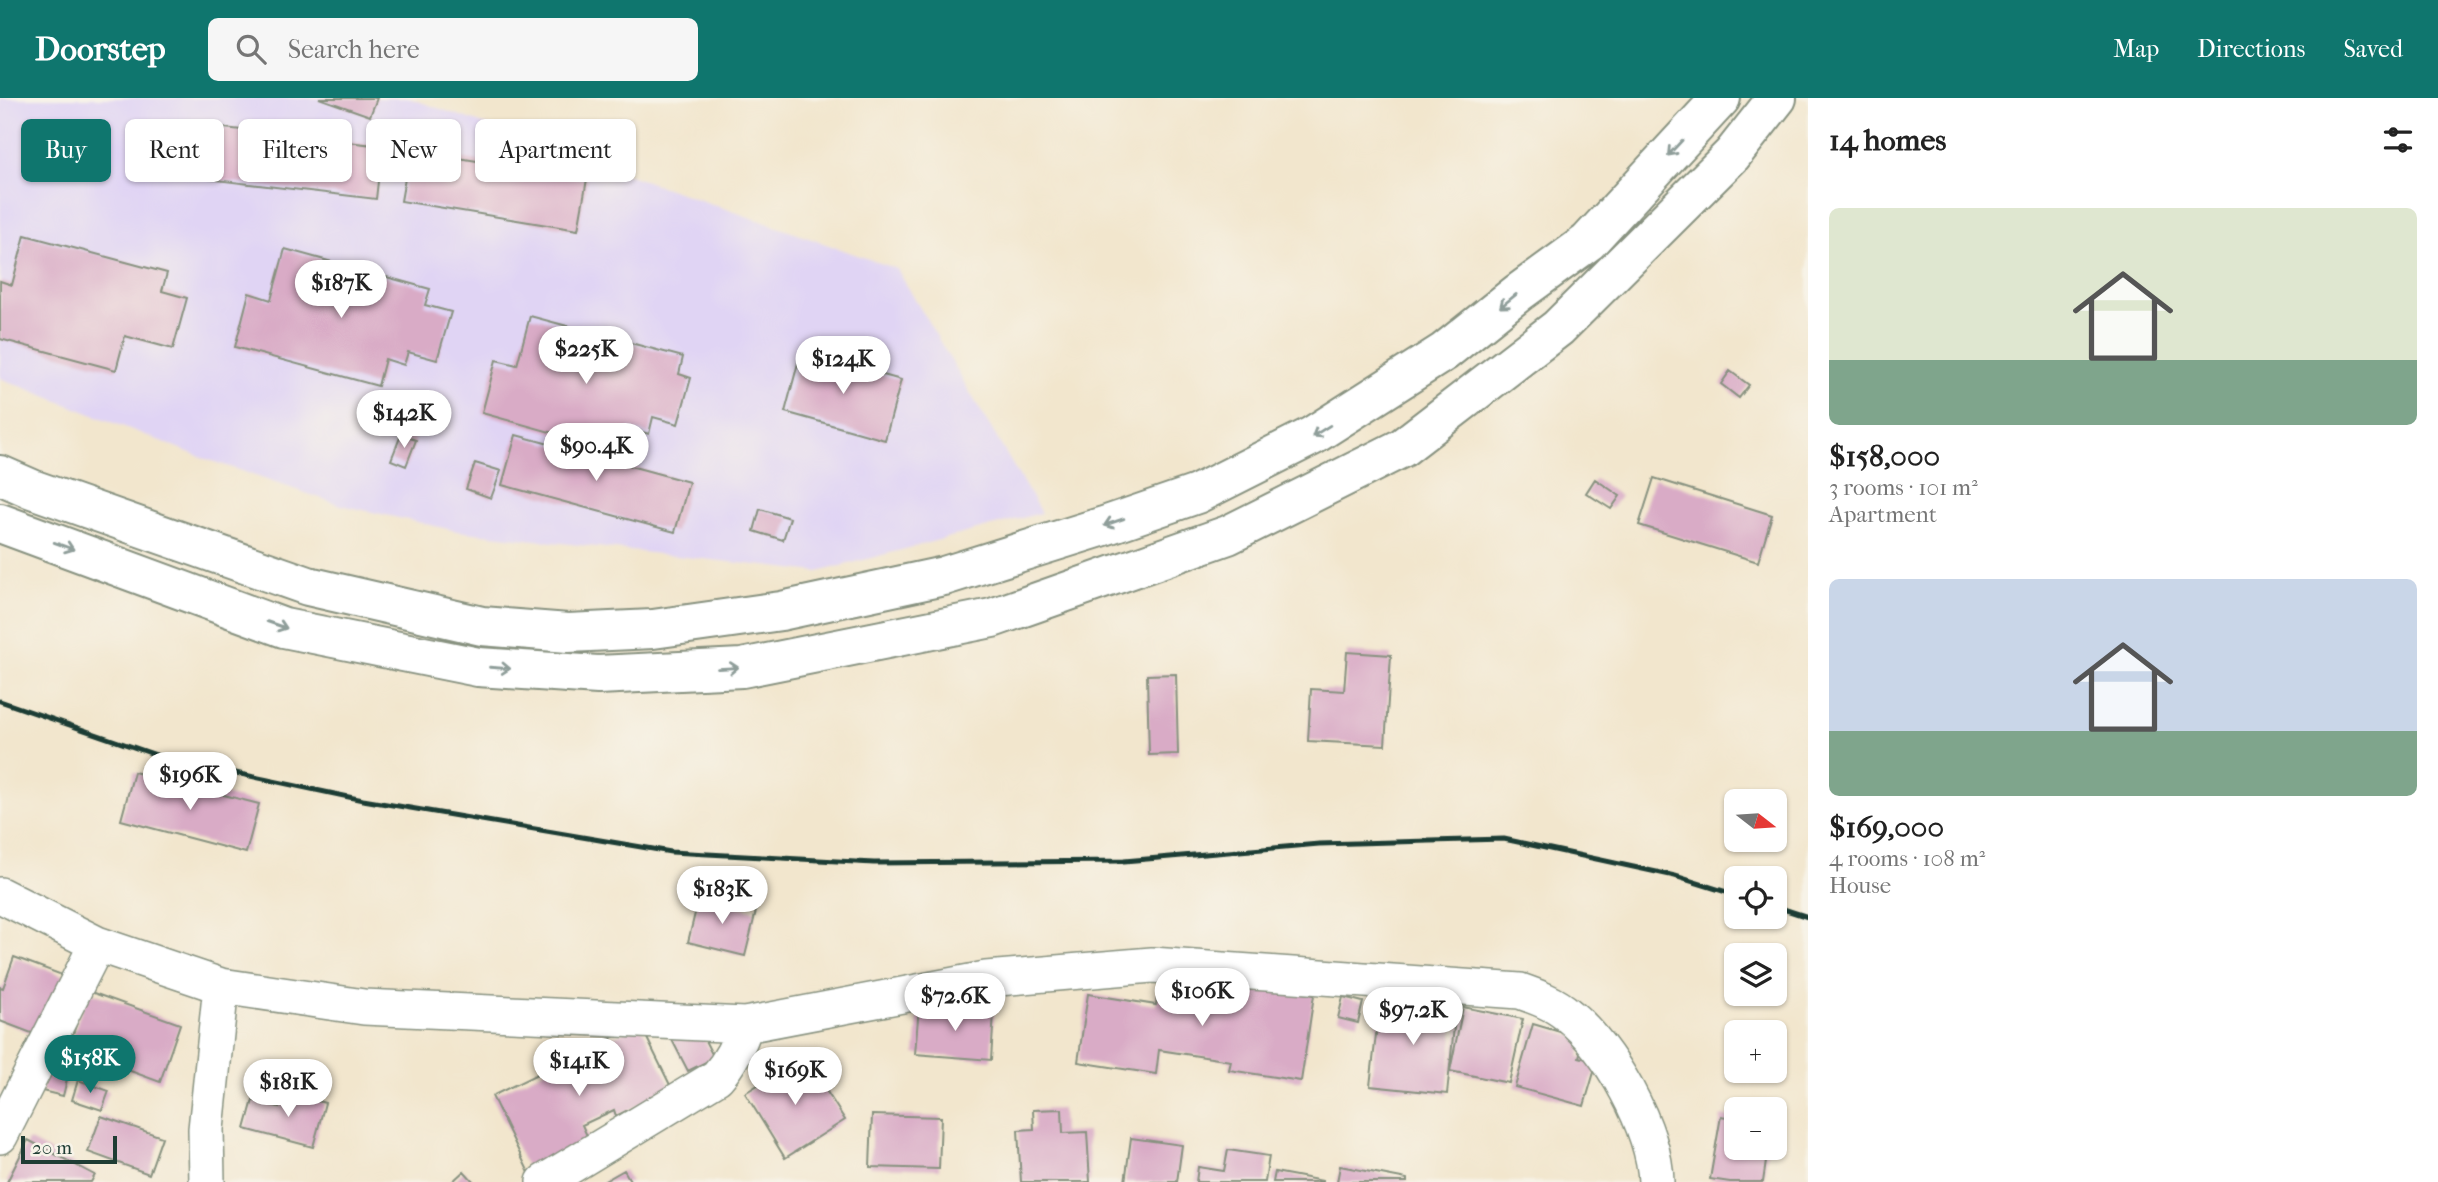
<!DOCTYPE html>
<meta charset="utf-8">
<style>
body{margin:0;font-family:"IM FELL French Canon",serif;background:#f6f6f6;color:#222;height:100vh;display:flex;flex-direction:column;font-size:26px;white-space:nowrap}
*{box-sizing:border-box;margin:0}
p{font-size:23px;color:#767676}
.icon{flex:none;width:38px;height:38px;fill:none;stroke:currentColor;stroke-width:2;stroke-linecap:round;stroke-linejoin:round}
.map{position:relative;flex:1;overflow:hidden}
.drawer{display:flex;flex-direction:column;background:#fff;width:630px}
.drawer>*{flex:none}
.top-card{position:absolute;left:21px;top:21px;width:665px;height:63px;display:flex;gap:14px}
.needle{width:46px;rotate:107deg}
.buttons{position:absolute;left:1724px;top:691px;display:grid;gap:14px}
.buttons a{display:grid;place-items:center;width:63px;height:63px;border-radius:10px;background:#fff;box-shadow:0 2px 5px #0004;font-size:35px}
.scale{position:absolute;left:21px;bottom:18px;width:96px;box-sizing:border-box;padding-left:7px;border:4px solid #1f3d34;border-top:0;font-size:19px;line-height:24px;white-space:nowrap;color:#1f3d34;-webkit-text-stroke:5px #f7f3e8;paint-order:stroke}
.price{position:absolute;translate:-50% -60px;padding:0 16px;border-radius:24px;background:#fff;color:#222;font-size:23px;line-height:46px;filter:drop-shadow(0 2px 4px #0008)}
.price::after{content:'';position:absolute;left:50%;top:42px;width:21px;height:16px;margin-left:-10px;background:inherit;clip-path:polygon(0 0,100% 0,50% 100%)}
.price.active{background:#0f766e;color:#fff}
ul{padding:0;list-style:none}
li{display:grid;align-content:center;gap:14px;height:371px;padding:0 21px}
li span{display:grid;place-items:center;height:217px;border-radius:10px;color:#555}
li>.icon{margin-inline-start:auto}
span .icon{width:126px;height:126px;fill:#fffc;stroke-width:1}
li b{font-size:30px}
h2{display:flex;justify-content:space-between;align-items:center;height:84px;padding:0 21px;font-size:30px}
.chip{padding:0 24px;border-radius:10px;background:#fff;box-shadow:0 2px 5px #0004;font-size:24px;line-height:63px}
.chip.active{background:#0f766e;color:#fff}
header{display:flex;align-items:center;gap:42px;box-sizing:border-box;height:98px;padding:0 35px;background:#0f766e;color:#fff}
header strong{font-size:33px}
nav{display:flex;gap:38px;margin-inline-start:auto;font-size:24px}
.search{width:490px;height:63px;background:#f6f6f6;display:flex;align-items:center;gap:18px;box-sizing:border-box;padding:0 24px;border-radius:10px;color:#767676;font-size:26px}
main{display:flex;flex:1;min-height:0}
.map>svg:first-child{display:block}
</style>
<header>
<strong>Doorstep</strong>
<div class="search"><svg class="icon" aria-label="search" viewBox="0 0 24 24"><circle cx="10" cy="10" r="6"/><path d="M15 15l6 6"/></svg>Search here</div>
<nav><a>Map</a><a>Directions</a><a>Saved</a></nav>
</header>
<main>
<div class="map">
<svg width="1808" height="1084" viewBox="0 0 1808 1084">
<rect width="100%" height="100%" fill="#f7f3e8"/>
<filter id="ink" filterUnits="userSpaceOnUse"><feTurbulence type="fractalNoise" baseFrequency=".0143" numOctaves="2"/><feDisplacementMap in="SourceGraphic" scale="14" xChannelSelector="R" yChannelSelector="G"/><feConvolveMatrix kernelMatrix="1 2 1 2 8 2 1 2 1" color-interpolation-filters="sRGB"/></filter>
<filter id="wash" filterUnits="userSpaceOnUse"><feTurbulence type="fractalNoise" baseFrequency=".00686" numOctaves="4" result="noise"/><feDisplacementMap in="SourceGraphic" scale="28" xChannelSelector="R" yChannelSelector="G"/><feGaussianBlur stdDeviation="1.57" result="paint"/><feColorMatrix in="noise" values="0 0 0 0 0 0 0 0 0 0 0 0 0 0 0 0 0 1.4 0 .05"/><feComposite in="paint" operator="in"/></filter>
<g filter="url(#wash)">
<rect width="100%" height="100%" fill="#f2e6cd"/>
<!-- built -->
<path fill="#e0d4f4" d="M0,0H409L897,171L1041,415L818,474L457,433L341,407L206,361L0,280Z"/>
<g id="blocks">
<!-- building -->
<path fill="#d9abc6" d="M319,0H377L370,18Z
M206,28L382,48L376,101L199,80Z
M410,52L587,81L578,132L401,103Z
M25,137L167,175L162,193L187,200L173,251L125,238L116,272L0,241V183L12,187Z
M285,151L430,191L425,207L451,214L437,262L408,254L404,267L385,261L378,288L235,249L249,195L271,202Z
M530,218L683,259L679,276L691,280L678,326L653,319L649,336L629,330L622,354L482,315L496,262L517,267Z
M801,254L901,282L885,342L785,314Z
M1730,273L1749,287L1739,300L1721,286Z
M401,337L416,342L406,368L391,362Z
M516,337L689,384L675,434L502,387Z
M475,365L501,373L491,400L466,391Z
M1654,380L1772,417L1758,464L1639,427Z
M1595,381L1620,398L1611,411L1586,395Z
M760,411L790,420L783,442L754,433Z
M1347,554L1391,557L1385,647L1308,643L1311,591L1344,593Z
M1176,576L1178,656L1149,657L1147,577Z
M134,674L259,706L246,755L121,722Z
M699,799L756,813L745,858L688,844Z
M14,859L65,878L42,939L0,923V889L3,890Z
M1160,878L1245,886L1314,897L1301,983L1229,972L1231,963L1159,952L1156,976L1078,964L1088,896L1156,907Z
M88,893L180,926L160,984L68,950Z
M1343,899L1363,904L1358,925L1338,920Z
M1380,902L1456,910L1447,996L1370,988Z
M919,908L994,914L991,962L915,956Z
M1463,909L1523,921L1509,985L1450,973Z
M640,926L672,991L616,1018L614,1012L582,1027L593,1051L532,1081L492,998Z
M1533,926L1584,941L1579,959L1597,964L1584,1008L1515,989Z
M697,927L714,960L688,973L671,940Z
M804,958L845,1022L785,1060L745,995Z
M48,968L69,973L63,998L42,993Z
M78,982L109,993L102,1012L72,1002Z
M284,994L325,1005L313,1049L245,1031L253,1002L279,1009Z
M1062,1011L1063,1035L1087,1034L1090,1084H1021L1018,1032L1034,1031L1033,1012Z
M872,1017L941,1019L939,1071L870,1069Z
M101,1018L162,1039L149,1076L88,1054Z
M1721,1018L1736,1021V1050H1768L1763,1084H1730L1710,1081Z
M1131,1040L1182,1047L1177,1084H1125Z
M28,1042L95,1077L91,1084H7Z
M1228,1052L1269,1058L1265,1084H1196L1198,1069L1224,1073Z
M1340,1068L1407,1081V1084H1337Z
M624,1072L631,1084H603Z
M464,1073L474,1084H452Z
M1275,1074L1323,1083V1084H1273Z"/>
</g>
</g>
<g filter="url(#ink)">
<use href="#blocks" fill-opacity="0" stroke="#889280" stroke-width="2"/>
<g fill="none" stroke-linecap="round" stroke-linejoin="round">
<!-- street casing -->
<g stroke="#889280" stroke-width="38">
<path id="street" d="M0,797L97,846L221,888L364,909L745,927L986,881L1152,867L1520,893C1537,899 1554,905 1568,917C1609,949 1655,1031 1656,1084
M0,1038L97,846
M207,1084L206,1031L221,888
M544,1084L717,979C731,963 739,947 745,927"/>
</g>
<!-- highway casing -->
<g stroke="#889280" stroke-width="42">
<path id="highway" d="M0,377L32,391L308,488L482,528L568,535L653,531L781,513L944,478L1104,428L1197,396L1312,338L1444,254L1518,195L1588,144L1721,0
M0,425L284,530L478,569L598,577L742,570L992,520L1228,437L1402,350L1558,230L1732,57L1777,0"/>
</g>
<!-- street -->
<use href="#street" stroke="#fff" stroke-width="35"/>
<!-- highway -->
<use href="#highway" stroke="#fff" stroke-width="38"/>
<!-- rail -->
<path stroke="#1f3d34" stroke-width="5" d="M0,603L165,660L363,702L671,754L874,765L1124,763L1319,746L1504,741L1675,778L1736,797
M1774,808L1808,819"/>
</g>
<!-- one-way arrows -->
<defs><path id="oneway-shaft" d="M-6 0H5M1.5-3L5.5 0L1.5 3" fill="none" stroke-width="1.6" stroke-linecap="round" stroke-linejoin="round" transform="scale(1.75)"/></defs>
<g stroke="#8f9e9a">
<use href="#oneway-shaft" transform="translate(1675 50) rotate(133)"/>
<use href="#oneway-shaft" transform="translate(1508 203) rotate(141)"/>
<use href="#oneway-shaft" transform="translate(1321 333) rotate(148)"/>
<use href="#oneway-shaft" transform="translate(1114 424) rotate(161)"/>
<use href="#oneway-shaft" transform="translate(64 448) rotate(20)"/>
<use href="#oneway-shaft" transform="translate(277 527) rotate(19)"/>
<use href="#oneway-shaft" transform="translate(500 570) rotate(4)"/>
<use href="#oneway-shaft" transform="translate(728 570) rotate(-3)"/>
</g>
</g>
</svg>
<div class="buttons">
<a><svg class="needle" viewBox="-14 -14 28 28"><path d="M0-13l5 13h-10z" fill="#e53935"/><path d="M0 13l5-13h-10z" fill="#767676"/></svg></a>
<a><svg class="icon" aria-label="locate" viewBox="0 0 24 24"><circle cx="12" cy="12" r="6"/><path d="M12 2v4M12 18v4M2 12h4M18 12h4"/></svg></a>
<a><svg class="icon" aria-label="layers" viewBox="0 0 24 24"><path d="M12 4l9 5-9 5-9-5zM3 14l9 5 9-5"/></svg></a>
<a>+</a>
<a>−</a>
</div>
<div class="scale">20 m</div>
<b class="price" style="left:341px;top:222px">$187K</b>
<b class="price" style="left:586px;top:288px">$225K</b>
<b class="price" style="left:843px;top:298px">$124K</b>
<b class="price" style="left:404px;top:352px">$142K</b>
<b class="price" style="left:596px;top:385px">$90.4K</b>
<b class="price" style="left:190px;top:714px">$196K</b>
<b class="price" style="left:722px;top:828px">$183K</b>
<b class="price" style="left:1202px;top:930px">$106K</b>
<b class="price" style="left:955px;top:935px">$72.6K</b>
<b class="price" style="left:1413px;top:949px">$97.2K</b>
<b class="price active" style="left:90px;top:997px">$158K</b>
<b class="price" style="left:579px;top:1000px">$141K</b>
<b class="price" style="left:795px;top:1009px">$169K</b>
<b class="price" style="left:288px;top:1021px">$181K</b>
<div class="top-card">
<a class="chip active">Buy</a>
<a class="chip">Rent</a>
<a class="chip">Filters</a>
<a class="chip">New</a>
<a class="chip">Apartment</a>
</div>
</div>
<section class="drawer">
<h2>14 homes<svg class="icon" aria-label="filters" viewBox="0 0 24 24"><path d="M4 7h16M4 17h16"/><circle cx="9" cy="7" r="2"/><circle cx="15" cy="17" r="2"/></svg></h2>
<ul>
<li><span style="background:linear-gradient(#dfe7d0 70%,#7fa58c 0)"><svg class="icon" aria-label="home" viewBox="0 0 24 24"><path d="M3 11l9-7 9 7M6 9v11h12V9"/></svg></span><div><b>$158,000</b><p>3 rooms · 101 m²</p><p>Apartment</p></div></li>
<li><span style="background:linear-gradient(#c9d6e8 70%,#7fa58c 0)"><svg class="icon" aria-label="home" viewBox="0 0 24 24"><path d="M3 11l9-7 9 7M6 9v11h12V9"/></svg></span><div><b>$169,000</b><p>4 rooms · 108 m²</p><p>House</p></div></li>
</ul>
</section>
</main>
